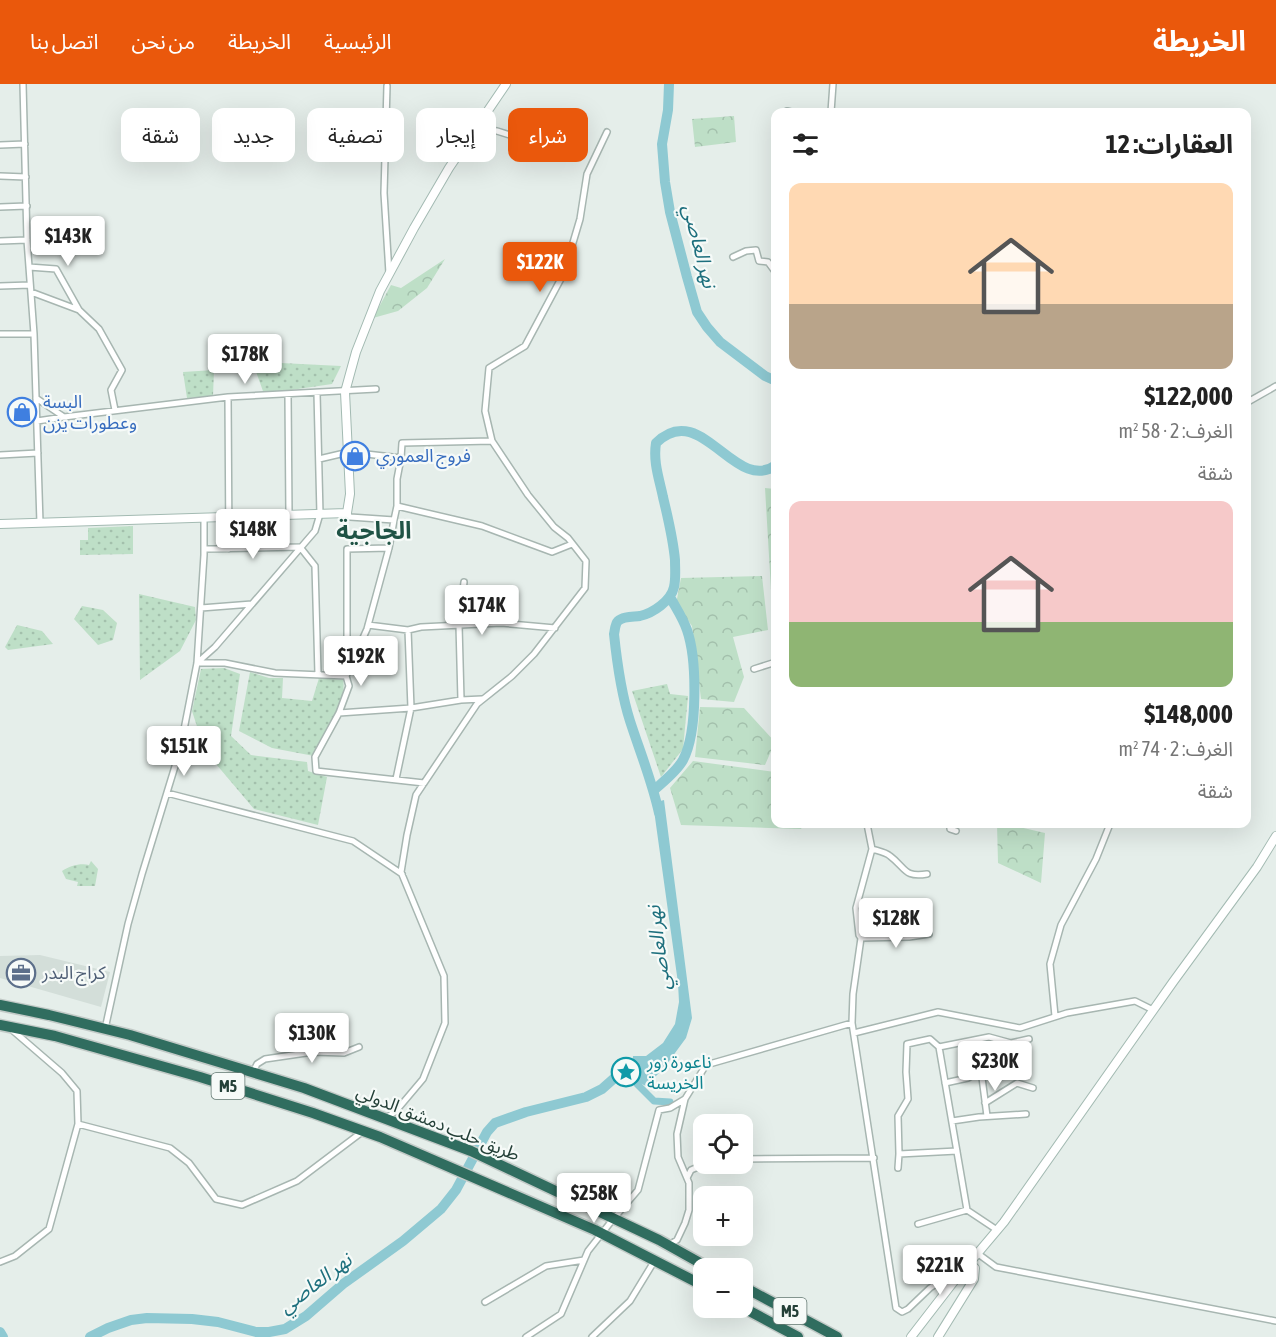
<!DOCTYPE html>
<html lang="ar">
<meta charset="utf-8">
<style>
body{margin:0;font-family:"Asap Condensed","Noto Sans Arabic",sans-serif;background:#f6f6f6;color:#222;direction:rtl;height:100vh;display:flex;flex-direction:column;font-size:22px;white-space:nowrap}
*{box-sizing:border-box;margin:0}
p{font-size:20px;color:#767676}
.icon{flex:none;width:33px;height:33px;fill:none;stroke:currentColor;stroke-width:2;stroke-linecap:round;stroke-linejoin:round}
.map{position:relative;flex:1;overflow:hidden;direction:ltr}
.sheet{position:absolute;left:771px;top:24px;width:480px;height:720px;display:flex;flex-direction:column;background:#fff;border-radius:12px;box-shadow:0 6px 24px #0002;direction:rtl}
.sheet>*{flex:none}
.banner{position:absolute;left:18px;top:24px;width:570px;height:54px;direction:rtl;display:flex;gap:12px}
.fabs{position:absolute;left:693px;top:1030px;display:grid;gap:12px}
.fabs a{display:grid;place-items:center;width:60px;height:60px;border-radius:12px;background:#fff;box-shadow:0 6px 24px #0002;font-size:30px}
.price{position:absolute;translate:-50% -51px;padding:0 14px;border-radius:6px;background:#fff;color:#222;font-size:20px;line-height:39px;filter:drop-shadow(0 2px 3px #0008)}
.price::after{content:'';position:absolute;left:50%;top:36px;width:18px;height:14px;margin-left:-9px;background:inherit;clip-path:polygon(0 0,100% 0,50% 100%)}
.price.active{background:#ea580c;color:#fff}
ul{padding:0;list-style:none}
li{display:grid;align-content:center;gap:12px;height:318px;padding:0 18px}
li span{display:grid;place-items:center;height:186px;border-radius:12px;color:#555}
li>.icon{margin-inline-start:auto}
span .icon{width:108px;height:108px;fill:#fffc;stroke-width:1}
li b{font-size:26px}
h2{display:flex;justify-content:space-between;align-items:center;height:72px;padding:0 18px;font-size:26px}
.chip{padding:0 21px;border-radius:12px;background:#fff;box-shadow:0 6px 24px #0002;font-size:21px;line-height:54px}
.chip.active{background:#ea580c;color:#fff}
header{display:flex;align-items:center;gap:36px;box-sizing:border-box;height:84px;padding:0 30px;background:#ea580c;color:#fff}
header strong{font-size:28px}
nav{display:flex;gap:33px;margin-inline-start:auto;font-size:21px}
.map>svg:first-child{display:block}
</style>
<header>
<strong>الخريطة</strong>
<nav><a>الرئيسية</a><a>الخريطة</a><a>من نحن</a><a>اتصل بنا</a></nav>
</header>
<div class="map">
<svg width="1276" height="1253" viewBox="0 0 1276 1253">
<defs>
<pattern id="grass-dots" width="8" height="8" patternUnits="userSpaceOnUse" patternTransform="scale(1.5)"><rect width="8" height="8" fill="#bedfc7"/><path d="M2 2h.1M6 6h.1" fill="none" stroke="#a3c0ac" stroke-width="1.8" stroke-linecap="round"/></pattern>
<pattern id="forest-crowns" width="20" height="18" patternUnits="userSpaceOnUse" patternTransform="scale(1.5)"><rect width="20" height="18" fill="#bedfc7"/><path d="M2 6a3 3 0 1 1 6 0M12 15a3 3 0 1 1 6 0" fill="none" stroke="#a3c0ac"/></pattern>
</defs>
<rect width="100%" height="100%" fill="#e5eeea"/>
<!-- built -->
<path fill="#d3ded9" d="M40,871L110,888L101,923L0,894V872Z"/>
<!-- grass -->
<path fill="url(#grass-dots)" d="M281,279L341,282L332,300L264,310L254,282Z
M214,286L213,312L187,314L183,288Z
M133,442V470L80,471V456H88V444Z
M139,510L195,523L196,536L180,567L140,596Z
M82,522L103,526L117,539L113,556L98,561L74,535Z
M17,541L42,547L53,560L8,566L5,563Z
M224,584L240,590L231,652L251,671L307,678L308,687L327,693L318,741L254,725L205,667L192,627L201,585Z
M250,588L269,594H283L282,614L312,617L319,594L343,596C348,615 323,654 314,672L272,664L239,647Z
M667,600L670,610L688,612L683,665L661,693L632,607Z
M91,777L98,785L95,802H77L78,798L66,795L62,787C70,782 80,779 89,781Z"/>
<!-- forest -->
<path fill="url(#forest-crowns)" d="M734,32L736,58L695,63L692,35Z
M445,175L427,204L398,227L373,234L391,201L401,204Z
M765,404L775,405L776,538L773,540Z
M762,492L768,546L733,553L744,593L734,618L701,615L692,542L676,520L681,494Z
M700,623L744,624L775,658L765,681L695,673Z
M693,677L775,688L776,740H804L801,745L681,741L670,704Z
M997,740H1006L1045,749L1041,799L998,779Z"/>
<!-- water -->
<path fill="#8ec9d2" d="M664,716L692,934L686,954L664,984L646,1002L631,995L633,972H646L663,959L675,940L679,918L678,899L653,719Z"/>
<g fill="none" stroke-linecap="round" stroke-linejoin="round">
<!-- canal -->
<path stroke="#8ec9d2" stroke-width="7" d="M637,1000L654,1017L670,1018"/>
<!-- river -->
<path stroke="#8ec9d2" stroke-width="10" d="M669,0L668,26L662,60L665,98L670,128L687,193L697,228L707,243L720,258L765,292L776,297
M654,706C664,697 677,687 683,676C698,648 697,575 687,546C683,534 676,524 670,513
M659,729C652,697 640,668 630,637C621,609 617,579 614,550C615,546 615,540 618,537C623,532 634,533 640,532C653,529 671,517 674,503C676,495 675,485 675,476C673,454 668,434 663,413C659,394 653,378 656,359C701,314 735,411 776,381
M0,1248L3,1253
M90,1253L108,1244L131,1236L147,1234L192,1235L218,1238L256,1248H269L285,1245L306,1232L343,1200L403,1157L441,1125L456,1106L487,1048L495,1039L526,1028L586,1013L602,1005L619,990L645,978"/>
<!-- street casing -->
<g stroke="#a7b6b1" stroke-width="8">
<path id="street" d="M23,0L27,156L34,250
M387,2L384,109L389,189
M787,27L791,28
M831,28L833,0
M476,44L497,47L513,52L531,53L570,60
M0,61L25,60
M0,92L26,93
M0,123L27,122
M0,157L27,156
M733,173L746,167L756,166L759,177L768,178L776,189
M29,183L56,185L79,226
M0,202L30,201
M31,208L79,226L99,245L122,286L111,306L115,326
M0,250H34L40,439
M288,311L289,431
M228,313L229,465
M36,314L64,333L228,313L376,305
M1246,319L1276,302
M37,337L64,333
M492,357L485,327L489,284L525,262L564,189L580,135L587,90L607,48
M0,371L38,369
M319,375L349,368L401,374L402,359L492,357L528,411L554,443L568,454L586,477L585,504L534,570L512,592L477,620L416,711L407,751L401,788L444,892L445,939L423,995L396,1027L386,1034
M397,422L482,442L552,468L572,460
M394,436L397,422V395L401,374
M204,465L300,463L315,482L318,590
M201,524L252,520
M368,541L408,546L411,624L396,695
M408,546L421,543L501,539L555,544
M347,556V465L389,464
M197,579H225L275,589L346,592L349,602L339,629L315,673L316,687L424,699
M197,579L215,563L315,447L320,430L317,309
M754,585L776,578
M346,592L367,545L389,464L394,436L350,433L347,429
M461,616L459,541L464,498
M339,629L411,624L461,616L482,615
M167,709L353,757L402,790
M867,740L872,765L856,824L859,851L861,854L853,910L852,939L896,1224L902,1228L908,1225L930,1204L962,1183
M950,740V745L956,747
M872,765C878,767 885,768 890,772C906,784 904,794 927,790
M861,854L909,853L929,850
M1055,932L1050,880L1061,841L1096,775L1110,740
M293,937L296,943L312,950L314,960L313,968
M105,945L128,840L142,790L180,666L197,579L204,471V434
M854,949L938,928L1020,944L1067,929L1135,917L1153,926
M981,986L987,1032
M253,988L257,980L265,975L313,968L344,969L359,963
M945,999L968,994L1013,966L1011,959
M985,1019L1017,999L1033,1004
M952,1037L979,1033L1026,1030
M78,1040L170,1064L189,1079L216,1115L242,1121L297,1097L362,1048
M899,1070L898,1032L908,1015L906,988L907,960L930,955L939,963
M742,1075L874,1074
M898,1084L899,1070L957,1067
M687,1094L691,1086L705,1080
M967,1126L939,963L989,953L1011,959L1029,955
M918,1140L967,1126L997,1146
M669,1161L677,1156L685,1139L689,1126V1099L678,1073L677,1050L685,1015
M977,1169L996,1183L1276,1237
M0,1178L15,1172L49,1145L78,1040L77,1007L62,989L11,945
M485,1218L546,1182L584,1176
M526,1253L561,1230L588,1167L610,1139L638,1106L659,1026L670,1024L685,1015L706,981L852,939
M592,1253L630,1217L655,1176"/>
</g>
<!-- secondary casing -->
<g stroke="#a3bab2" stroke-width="10">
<path id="secondary" d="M0,440L347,429L350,410L345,308L356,268L380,207L414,144L449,84L506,0
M911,1253L955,1196L1004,1138L1173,898L1257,783L1276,752
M938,1253L974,1195L975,1184L969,1179"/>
</g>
<!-- highway casing -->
<g stroke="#c2cac7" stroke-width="13">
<path id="highway" d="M0,921L49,931L130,951L304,1004L471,1067L659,1156L711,1185
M0,941L55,952L200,993L313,1029L380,1053L595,1146L704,1202
M742,1202L837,1253
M742,1223L798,1253"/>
</g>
<!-- street -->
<use href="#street" stroke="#fff" stroke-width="5"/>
<!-- secondary -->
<use href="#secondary" stroke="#fff" stroke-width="8"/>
<!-- highway -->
<use href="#highway" stroke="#306d5f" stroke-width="10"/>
</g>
<!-- icons -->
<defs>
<g id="shop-ring" transform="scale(1.5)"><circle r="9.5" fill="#f6faf8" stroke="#3f7fe0" stroke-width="1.5"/><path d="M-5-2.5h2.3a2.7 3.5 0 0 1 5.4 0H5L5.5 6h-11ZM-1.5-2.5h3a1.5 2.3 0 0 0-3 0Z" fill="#3f7fe0"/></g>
<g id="office-ring" transform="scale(1.5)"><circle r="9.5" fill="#f6faf8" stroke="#5c6f8a" stroke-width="1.5"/><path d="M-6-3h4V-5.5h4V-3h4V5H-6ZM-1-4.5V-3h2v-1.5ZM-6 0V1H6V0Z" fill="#5c6f8a"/></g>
<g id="sight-ring" transform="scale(1.5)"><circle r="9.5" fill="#f6faf8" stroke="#0f9aa8" stroke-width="1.5"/><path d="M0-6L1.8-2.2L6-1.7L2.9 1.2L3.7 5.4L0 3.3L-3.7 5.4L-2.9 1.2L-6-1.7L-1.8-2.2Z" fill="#0f9aa8"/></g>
</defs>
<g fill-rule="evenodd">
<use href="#shop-ring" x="22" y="328"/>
<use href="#shop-ring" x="355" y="372"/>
<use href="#office-ring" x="21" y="889"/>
<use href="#sight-ring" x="626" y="988"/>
</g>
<g text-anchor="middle" stroke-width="4.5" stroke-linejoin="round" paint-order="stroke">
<!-- shield labels -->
<g fill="#f6faf8" stroke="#637872" stroke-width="1.5">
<rect x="211.5" y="989" width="33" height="26" rx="4.5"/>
<rect x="773.5" y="1214" width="33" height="26" rx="4.5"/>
</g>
<g font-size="16" font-weight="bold" fill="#244038">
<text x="228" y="1008">M5</text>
<text x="790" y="1233">M5</text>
</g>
<!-- shop labels -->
<g font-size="18" fill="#366cbe" stroke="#f6faf8" text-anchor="start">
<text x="43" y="324">البسة<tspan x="43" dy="21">وعطورات يزن</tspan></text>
<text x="376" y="378">فروج العموري</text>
</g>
<!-- service labels -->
<g font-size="18" fill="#4e5e75" stroke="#f6faf8" text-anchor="start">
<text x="42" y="895">كراج البدر</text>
</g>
<!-- culture labels -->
<g font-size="18" fill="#0d838f" stroke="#f6faf8" text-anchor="start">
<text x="647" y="984">ناعورة زور<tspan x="647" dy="21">الخريسة</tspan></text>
</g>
<!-- street labels -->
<g font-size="18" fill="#244038" stroke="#f6faf8">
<text transform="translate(438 1039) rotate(22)" y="6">طريق حلب دمشق الدولي</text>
</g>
<!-- water labels -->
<g font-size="20" font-style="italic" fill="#1d6f7d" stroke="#f6faf8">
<text transform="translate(700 162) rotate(76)" y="7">نهر العاصي</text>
<text transform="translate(658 864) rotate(-97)" y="7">نهر العاصي</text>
<text transform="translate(315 1199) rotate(-37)" y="7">نهر العاصي</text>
</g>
<!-- district labels -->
<g font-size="24" font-weight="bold" fill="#1f5345" stroke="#f6faf8">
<text x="374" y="455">الجاجية</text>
</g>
</g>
</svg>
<div class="fabs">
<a><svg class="icon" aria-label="locate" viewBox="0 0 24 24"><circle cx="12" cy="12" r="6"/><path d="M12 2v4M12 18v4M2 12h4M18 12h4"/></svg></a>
<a>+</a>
<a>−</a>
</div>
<b class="price" style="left:68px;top:183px">$143K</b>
<b class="price active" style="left:540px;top:209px">$122K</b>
<b class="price" style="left:245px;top:301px">$178K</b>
<b class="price" style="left:253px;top:476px">$148K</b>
<b class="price" style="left:482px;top:552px">$174K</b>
<b class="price" style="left:361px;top:603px">$192K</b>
<b class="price" style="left:184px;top:693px">$151K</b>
<b class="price" style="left:896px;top:865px">$128K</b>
<b class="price" style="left:312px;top:980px">$130K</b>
<b class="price" style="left:995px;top:1008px">$230K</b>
<b class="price" style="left:594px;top:1140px">$258K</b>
<b class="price" style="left:940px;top:1212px">$221K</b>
<div class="banner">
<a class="chip active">شراء</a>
<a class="chip">إيجار</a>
<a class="chip">تصفية</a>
<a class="chip">جديد</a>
<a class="chip">شقة</a>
</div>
<section class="sheet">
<h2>العقارات: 12<svg class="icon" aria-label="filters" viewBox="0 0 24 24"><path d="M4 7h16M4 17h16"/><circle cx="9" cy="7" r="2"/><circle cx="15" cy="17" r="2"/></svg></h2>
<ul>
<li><span style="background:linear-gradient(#ffd9b3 65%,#b9a48a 0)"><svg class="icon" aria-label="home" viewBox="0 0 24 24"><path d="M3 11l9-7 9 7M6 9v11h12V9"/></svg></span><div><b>$122,000</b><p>الغرف: 2 · 58 m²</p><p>شقة</p></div></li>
<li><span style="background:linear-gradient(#f6c9c9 65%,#8fb573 0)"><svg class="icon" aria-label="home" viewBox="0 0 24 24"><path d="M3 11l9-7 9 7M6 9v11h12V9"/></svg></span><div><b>$148,000</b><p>الغرف: 2 · 74 m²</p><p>شقة</p></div></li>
</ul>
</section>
</div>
